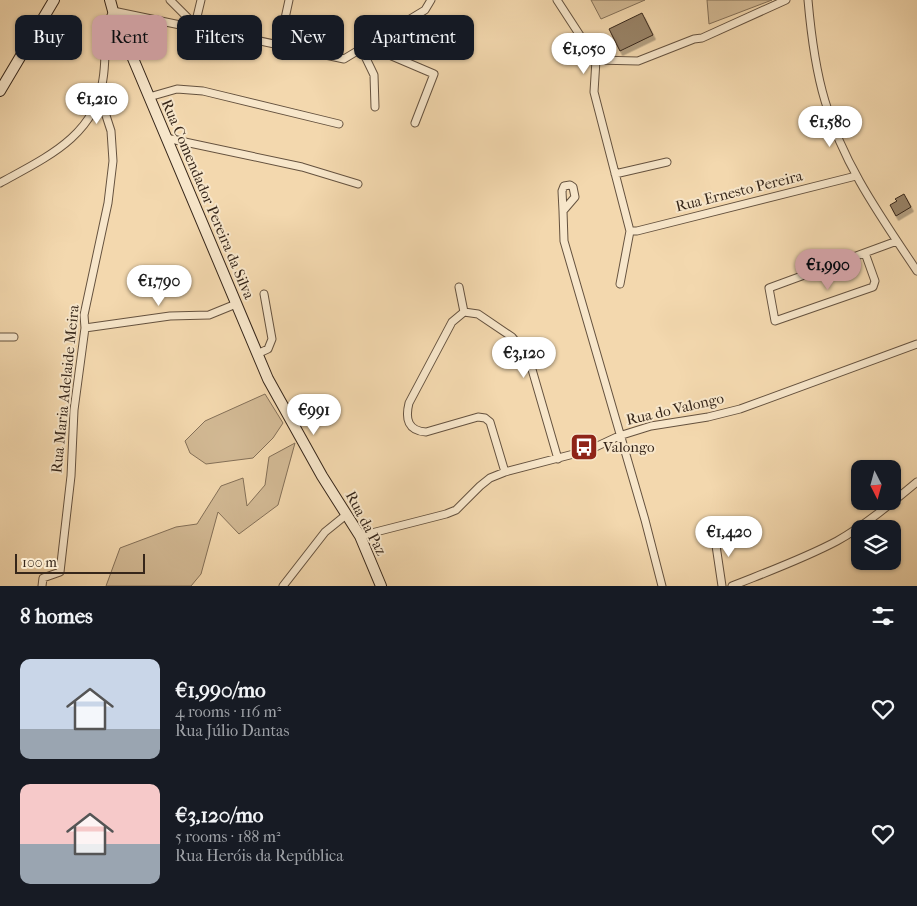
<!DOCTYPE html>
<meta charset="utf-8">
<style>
body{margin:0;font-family:"IM FELL French Canon",serif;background:#242831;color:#f1f3f6;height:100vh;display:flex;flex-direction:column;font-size:19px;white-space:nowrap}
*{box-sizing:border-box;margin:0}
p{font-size:16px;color:#9ea1a6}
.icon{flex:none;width:28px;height:28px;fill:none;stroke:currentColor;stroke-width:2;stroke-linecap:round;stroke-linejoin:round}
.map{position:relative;height:586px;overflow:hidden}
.details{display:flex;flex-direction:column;background:#171b24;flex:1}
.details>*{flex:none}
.guide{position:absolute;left:15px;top:15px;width:500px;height:45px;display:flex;gap:10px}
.needle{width:32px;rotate:174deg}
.tools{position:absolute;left:851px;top:460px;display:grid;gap:10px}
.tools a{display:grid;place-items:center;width:50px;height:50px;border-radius:10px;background:#171b24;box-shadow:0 1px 4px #0004;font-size:25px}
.scale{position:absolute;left:15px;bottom:12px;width:130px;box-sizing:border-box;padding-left:5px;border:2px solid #36261a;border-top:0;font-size:14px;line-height:18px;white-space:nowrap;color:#36261a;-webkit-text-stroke:4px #f7e6ca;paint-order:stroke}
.price{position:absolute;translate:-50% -42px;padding:0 11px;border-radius:18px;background:#fff;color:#222;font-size:16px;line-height:32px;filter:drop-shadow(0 1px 2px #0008)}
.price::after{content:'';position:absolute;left:50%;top:30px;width:15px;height:11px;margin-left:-8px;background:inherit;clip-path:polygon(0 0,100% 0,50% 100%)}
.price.selected{background:#c59692;color:#111}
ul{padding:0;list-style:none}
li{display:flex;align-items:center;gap:15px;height:125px;padding:0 20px}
li span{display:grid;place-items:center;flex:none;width:140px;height:100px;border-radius:10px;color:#555}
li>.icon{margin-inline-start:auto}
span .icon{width:60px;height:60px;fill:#fffc;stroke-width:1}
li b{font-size:21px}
h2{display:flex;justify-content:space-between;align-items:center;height:60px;padding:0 20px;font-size:21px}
.chip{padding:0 18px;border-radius:10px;background:#171b24;box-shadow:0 1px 4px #0004;font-size:18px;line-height:45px}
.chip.selected{background:#c59692;color:#111}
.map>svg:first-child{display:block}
</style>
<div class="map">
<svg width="917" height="586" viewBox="0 0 917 586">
<defs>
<filter id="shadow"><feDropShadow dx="2.5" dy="4.5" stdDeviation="0" flood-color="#0004"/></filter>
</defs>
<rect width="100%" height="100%" fill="#f3d8ae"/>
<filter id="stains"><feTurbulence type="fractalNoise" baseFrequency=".004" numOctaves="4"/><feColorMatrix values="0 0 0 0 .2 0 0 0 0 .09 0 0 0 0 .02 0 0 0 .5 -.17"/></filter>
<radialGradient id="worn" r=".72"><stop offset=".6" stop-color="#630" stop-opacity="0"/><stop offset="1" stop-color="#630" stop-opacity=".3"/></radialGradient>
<!-- green -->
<path fill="#d3ba95" stroke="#847058" d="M591,0H645L601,19Z
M707,0H772L709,24Z
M265,394L283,423L273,438L253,458L206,464L190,453L185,441L205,421Z
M295,443L278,505L239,534L218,512L201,574L191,586H106L120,548L176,527L197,524L221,486L243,478L247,506L265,485L269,457Z"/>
<!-- building -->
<path fill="#988367" stroke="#36261a" filter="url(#shadow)" d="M642,13L653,35L620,51L609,29Z
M904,194L911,207L896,216L890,205L897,201L895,199Z"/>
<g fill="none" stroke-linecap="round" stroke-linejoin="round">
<!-- minor casing -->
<g stroke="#65523f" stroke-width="9">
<path id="minor" d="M170,0L195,25L204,29L344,59L425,10L431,0
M557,0L596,60
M808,0C811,34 815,68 825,101C843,164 881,217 917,271
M366,45L434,74L415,123
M279,46L289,0
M361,48L374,75L375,107
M596,60L594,92L630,231L620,284
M596,60L638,61L694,39L702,38L786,0
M149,97L177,89L203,91L339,124
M166,138L302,167L358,184
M615,174L667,162
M0,183C45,158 96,136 103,79C107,56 102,33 113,11L185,26L195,25L201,0
M570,185L573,187L575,197L563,211L562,191L564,186Z
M563,211L564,241L645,520L662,586
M630,231H637L856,176
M865,253L875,281L873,287L775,321L769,288L897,241
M459,287L464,312
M464,312L452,322L409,403C405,419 408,431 426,432L478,417L485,418L490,422L505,472
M464,312L478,314L512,337L523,350L531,366L558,459
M85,328L170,316L209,315L236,304
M0,337H14
M257,354L268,349L272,339L264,294
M714,532L722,586
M360,536L446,514L456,510L480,486L490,478L505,472L589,450L619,436L651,426L708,417L740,409L917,344
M42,586L43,578L60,572L71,476L74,410L85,328L84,315L108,203L113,161L111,131L100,97
M283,586L325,532L346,515
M732,586C767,572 803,559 837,541C864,526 893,502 917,482"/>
</g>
<!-- secondary casing -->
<g stroke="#36261a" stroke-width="12">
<path id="secondary" d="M110,0L113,11L268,379L322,476L360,536L381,586
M0,91L54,0"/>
</g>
<!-- minor -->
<use href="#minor" stroke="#f7e6ca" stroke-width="7"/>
<!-- secondary -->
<use href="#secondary" stroke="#f7e6ca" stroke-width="10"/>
</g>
<!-- icons -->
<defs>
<g id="bus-square" transform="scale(1.4375)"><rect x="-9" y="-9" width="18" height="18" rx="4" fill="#8f2418" stroke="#f7e6ca"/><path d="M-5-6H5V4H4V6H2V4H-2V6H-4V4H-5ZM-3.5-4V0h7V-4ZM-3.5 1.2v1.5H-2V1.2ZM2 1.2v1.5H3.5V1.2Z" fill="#fff"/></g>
</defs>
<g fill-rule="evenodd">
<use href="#bus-square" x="584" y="447"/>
</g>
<g text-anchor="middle" stroke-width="4" stroke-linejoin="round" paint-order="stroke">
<!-- street labels -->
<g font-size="15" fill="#36261a" stroke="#f7e6ca">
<text transform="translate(739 191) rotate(-14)" y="5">Rua Ernesto Pereira</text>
<text transform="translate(208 199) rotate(67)" y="5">Rua Comendador Pereira da Silva</text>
<text transform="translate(65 389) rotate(-84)" y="5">Rua Maria Adelaide Meira</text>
<text transform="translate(675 409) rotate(-13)" y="5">Rua do Valongo</text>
<text transform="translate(366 523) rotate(62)" y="5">Rua da Paz</text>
</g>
<!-- poi labels -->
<g font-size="15" fill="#36261a" stroke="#f7e6ca" text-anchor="start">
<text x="603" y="452">Valongo</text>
</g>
</g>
<rect width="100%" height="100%" filter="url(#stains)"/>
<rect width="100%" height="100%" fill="url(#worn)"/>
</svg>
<div class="tools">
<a><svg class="needle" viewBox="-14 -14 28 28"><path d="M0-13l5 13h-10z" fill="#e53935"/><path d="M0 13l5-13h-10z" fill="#9ea1a6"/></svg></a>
<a><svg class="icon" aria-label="layers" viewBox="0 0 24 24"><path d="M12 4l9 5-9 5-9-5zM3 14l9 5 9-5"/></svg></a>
</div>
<div class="scale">100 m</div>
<b class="price" style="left:584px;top:75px">€1,050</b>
<b class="price" style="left:97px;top:125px">€1,210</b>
<b class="price" style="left:830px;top:148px">€1,580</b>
<b class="price selected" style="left:828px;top:291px">€1,990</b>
<b class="price" style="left:159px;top:307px">€1,790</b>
<b class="price" style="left:524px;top:379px">€3,120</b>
<b class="price" style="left:314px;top:436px">€991</b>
<b class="price" style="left:729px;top:558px">€1,420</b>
<div class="guide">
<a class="chip">Buy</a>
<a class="chip selected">Rent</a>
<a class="chip">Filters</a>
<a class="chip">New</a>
<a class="chip">Apartment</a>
</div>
</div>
<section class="details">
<h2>8 homes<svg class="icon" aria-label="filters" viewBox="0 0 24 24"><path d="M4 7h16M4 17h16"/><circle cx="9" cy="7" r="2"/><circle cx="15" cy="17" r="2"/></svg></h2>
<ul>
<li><span style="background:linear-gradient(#c9d6e8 70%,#9aa5b1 0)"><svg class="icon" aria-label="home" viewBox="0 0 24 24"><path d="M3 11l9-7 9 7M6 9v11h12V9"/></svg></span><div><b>€1,990/mo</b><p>4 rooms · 116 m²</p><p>Rua Júlio Dantas</p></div><svg class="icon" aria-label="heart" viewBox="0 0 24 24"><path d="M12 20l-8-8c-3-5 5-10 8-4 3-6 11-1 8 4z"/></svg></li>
<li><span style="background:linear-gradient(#f6c9c9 60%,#9aa5b1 0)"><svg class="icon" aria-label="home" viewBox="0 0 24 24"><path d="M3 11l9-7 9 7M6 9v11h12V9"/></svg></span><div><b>€3,120/mo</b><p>5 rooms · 188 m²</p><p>Rua Heróis da República</p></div><svg class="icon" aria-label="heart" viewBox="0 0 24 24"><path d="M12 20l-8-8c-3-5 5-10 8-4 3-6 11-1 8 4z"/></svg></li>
</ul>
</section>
